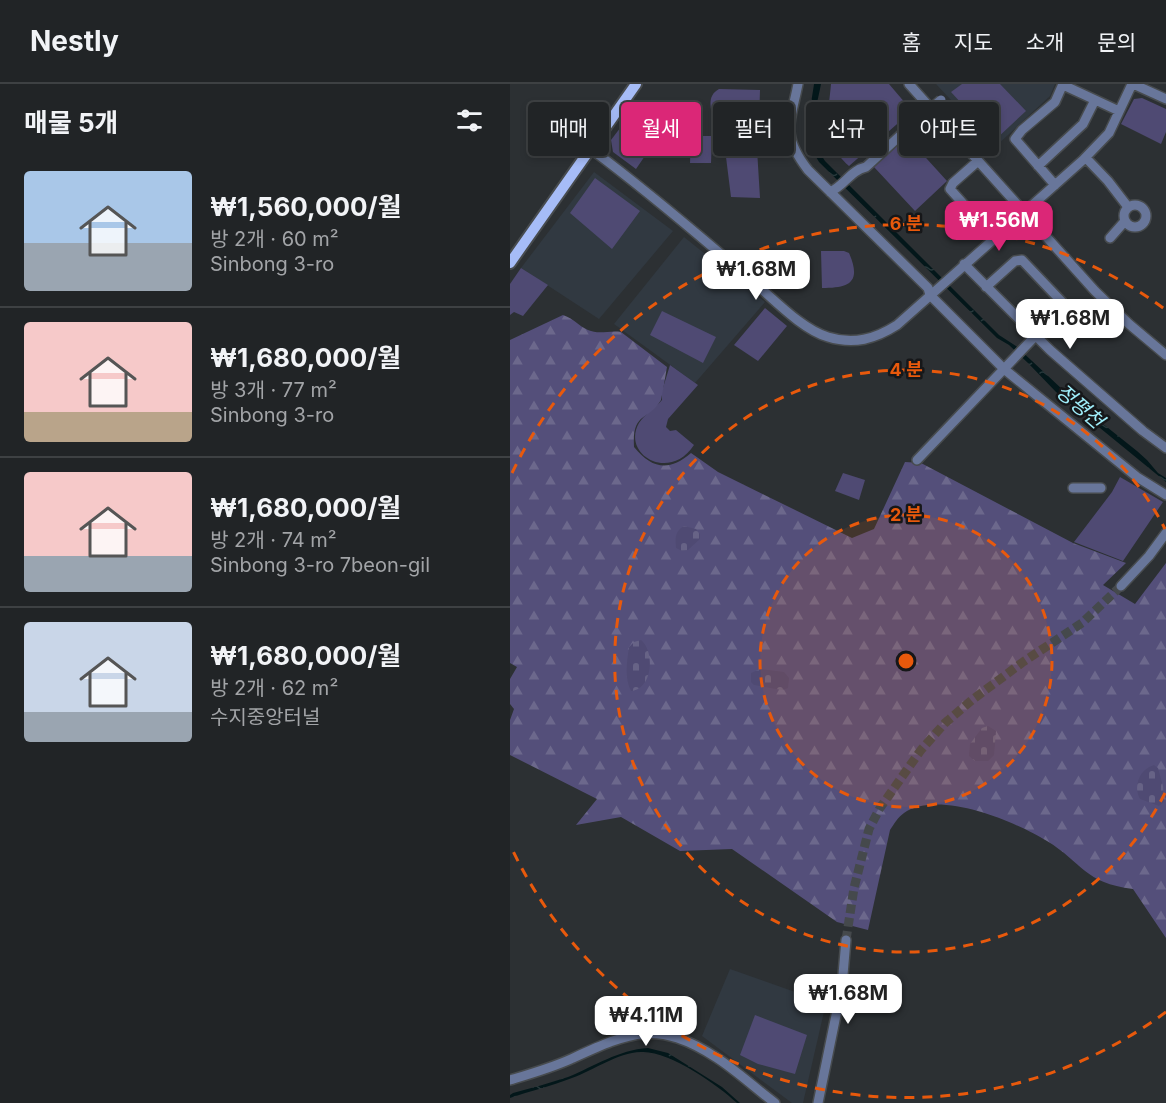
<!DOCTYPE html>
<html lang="ko">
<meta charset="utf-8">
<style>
body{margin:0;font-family:Inter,"Noto Sans KR",sans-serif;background:#292c2e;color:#f1f3f6;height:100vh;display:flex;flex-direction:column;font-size:22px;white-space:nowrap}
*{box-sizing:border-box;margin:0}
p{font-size:20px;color:#a2a4a7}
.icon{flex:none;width:33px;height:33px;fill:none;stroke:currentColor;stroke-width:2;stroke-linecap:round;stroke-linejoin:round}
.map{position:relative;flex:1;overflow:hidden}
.sheet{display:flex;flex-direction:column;background:#212426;width:510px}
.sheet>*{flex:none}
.guide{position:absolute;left:18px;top:18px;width:548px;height:54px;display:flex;gap:12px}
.price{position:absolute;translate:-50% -51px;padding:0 14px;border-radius:12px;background:#fff;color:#222;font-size:20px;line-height:39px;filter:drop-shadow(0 2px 3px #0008)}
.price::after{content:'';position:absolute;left:50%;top:36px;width:18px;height:14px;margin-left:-9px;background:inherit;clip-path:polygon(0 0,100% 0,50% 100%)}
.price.active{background:#db2777;color:#fff}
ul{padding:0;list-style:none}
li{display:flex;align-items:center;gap:18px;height:150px;padding:0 24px}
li+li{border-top:2px solid #3e4143}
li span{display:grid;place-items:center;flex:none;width:168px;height:120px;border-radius:6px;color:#555}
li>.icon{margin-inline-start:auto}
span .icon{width:72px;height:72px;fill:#fffc;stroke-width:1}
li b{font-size:26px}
h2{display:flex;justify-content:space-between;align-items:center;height:72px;padding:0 24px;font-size:26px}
.tag{padding:0 21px;border-radius:6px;background:#212426;box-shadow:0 3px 9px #0003,0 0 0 2px #3e4143;font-size:21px;line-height:54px}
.tag.active{background:#db2777;color:#fff}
header{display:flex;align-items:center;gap:36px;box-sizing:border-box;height:84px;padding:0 30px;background:#212426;border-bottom:2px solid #3e4143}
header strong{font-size:28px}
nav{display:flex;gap:33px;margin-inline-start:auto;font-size:21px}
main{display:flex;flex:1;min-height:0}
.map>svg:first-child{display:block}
</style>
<header>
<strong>Nestly</strong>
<nav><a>홈</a><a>지도</a><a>소개</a><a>문의</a></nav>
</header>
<main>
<section class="sheet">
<h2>매물 5개<svg class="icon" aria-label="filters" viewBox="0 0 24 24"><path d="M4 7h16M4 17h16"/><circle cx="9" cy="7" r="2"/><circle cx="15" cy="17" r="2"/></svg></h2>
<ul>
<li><span style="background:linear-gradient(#a9c7e8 60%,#9aa5b1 0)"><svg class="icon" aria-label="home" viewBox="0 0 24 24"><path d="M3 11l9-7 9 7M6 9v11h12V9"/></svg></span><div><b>₩1,560,000/월</b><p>방 2개 · 60 m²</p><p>Sinbong 3-ro</p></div></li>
<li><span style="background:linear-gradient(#f6c9c9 75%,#b9a48a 0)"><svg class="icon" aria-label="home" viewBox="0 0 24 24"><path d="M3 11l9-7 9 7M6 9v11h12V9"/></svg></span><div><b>₩1,680,000/월</b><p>방 3개 · 77 m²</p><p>Sinbong 3-ro</p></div></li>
<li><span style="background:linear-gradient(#f6c9c9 70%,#9aa5b1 0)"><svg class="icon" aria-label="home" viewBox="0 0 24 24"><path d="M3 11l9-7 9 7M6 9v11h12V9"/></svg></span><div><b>₩1,680,000/월</b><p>방 2개 · 74 m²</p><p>Sinbong 3-ro 7beon-gil</p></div></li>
<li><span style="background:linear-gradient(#c9d6e8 75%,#9aa5b1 0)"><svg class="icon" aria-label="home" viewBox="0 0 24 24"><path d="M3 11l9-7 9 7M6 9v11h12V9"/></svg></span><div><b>₩1,680,000/월</b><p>방 2개 · 62 m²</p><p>수지중앙터널</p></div></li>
</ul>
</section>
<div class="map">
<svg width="656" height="1019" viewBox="0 0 656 1019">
<defs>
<pattern id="forest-firs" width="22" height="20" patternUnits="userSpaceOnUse" patternTransform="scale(1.5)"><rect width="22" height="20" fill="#544f7a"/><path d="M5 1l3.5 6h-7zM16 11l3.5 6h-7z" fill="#6c688c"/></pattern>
<pattern id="cemetery-stones" width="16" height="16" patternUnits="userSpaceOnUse" patternTransform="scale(1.5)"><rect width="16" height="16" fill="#4f4a73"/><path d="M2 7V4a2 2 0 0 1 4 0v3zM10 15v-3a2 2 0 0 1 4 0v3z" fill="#676386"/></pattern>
<pattern id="water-ripples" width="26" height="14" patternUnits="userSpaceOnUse" patternTransform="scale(1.5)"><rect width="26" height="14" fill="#03171a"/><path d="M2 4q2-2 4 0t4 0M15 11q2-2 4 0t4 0" fill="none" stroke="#27383b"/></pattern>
</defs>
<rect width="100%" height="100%" fill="#2c3033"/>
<!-- built -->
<path fill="#313941" d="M426,0H545L540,12L485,63Z
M84,88L163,147L89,235L11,184Z
M174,153L255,218L185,299L104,240Z
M220,885L316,919L293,1019H282L192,952Z"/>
<!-- green -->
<path fill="#4f4a73" d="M321,0H379L402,27L339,82C310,55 318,35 321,0Z
M452,0H490L516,27L485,56L441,8Z
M209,5L250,6L249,39L204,38C201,26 196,12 209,5Z
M632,14L656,25V48L651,60L611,40L624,15Z
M120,31L150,50L126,85L103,68L101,56Z
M181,52H202L201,79H180Z
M397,53L437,97L405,127L364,83Z
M215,65H247L250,114L221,113Z
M85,94L130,127L102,165L60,129Z
M311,167H334L339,169C352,199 339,204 312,204Z
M11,184L38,201L13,232L4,228L0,231V200Z
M255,224L277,242L248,277L224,261Z
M152,227L206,253L193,279L140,251Z
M160,281L188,301L158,335L156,343L160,347L166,346L184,361C159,399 111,370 129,339C135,330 145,324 152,316V307Z
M333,389L355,396L349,416L325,407Z
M610,393L653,418L613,477L564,458L602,408Z
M245,931L297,951L285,990L248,980L230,971Z"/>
<!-- forest -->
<path fill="url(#forest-firs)" d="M53,231C65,235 68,242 78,246C89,251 100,246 111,248L157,283C156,289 152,313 151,316C138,338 122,327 124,363C142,385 159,388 181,369L208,388L342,454L364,445L395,378L411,379L563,459L616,479L593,501L625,520L656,479V854L623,805C574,799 573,779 537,757C506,738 429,705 394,729C388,733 384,740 380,746L358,846L327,838L222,765L170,767L111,733L66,741L87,715L0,671V636L4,625L0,620V595L7,583L0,579V256Z"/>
<!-- cemetery -->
<path fill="url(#cemetery-stones)" d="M174,442L186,445L190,450V455L178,466L172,467L166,464C165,454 165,447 174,442Z
M131,556C145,567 143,605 121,607C114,594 117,577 119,563L124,558Z
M250,585L274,588L279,594L278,604L272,606L244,601L241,598V589Z
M478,642L486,647L484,671L478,677H465L459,672L460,660L472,644Z
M644,681L648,684L653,702L654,718L649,722L630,715C623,703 629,685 644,681Z"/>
<!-- water -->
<path fill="url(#water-ripples)" d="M304,0H311C305,33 295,47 315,77L489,251L506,262L568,320L627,367L637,376L648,389L656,394V398L546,308L518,279L499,261L487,254L309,78C293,53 300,28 304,0Z
M138,964L158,969L212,1003L230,1019H227C208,1001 158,966 131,968C107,969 84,986 62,994C42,1002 20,1007 0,1014V1011L3,1009C21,1004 40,999 58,993C85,982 108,966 138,964Z"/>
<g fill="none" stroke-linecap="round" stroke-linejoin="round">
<!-- minor-tunnel -->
<path stroke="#45494c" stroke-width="9" stroke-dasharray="9 4.5" stroke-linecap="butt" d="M336,856L344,804L359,745L370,724L411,666L435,639L462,616L513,578L572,539L611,502"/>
<!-- minor casing -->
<g stroke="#474b4e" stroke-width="12">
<path id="minor" d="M288,0C280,40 271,51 298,86L418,204L420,211L494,285L627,393L656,411
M399,0L585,207L619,240L656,271
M623,0L656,15
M553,1L609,27
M81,65C136,106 189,151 241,196C263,214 291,245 318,253C344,261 365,255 387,241L573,76L599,49L622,0
M576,74L598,97L618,123
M468,77L443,99L440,105L484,154
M528,82L573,40L585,16
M545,101L505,55L512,46L545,18L553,0
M320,108C334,102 341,86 356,83L406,37
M614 132a11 11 0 1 1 22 0a11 11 0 1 1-22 0Z
M600,154L615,137
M454,180L540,266L633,347L656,364
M407,376L553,223L552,218L512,176L505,177L476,203
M563,404H591
M611,502L639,472L656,449
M0,996C20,990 41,984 61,975C120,948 147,935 207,974C227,987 245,1004 265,1019
M308,1019L332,902L336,856"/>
</g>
<!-- major casing -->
<g stroke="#474b4e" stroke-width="14">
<path id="major" d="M0,179L126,0"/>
</g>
<!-- minor -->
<use href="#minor" stroke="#68769a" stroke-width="9"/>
<!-- major -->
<use href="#major" stroke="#a6bcf7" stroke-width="10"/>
<!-- minor-bridge casing -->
<g stroke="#474b4e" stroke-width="12" stroke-linecap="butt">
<path id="minor-bridge" d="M411,33L431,16"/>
</g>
<!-- minor-bridge -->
<use href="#minor-bridge" stroke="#68769a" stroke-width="9"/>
</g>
<!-- distance rings -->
<circle cx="396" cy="577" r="146" fill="#e8590c" fill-opacity=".12"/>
<g fill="none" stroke="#e8590c" stroke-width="3" stroke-dasharray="10 8">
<circle cx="396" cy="577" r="146"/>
<path d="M655 709A291 291 0 1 1 655 445"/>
<path d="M656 928A437 437 0 0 1 2 765M2 389A437 437 0 0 1 656 226"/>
</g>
<g text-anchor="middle" stroke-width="5" stroke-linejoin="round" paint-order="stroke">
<!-- water labels -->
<g font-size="20" font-style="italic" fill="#a0effb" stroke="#161719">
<text transform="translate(570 322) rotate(41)" y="7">정평천</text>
</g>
</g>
<circle cx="396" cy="577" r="9" fill="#e8590c" stroke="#161719" stroke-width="3"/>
<g font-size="18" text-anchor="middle" font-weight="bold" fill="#e8590c" stroke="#161719" stroke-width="5" stroke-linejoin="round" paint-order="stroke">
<text x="396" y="146">6 분</text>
<text x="396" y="292">4 분</text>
<text x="396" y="437">2 분</text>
</g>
</svg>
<b class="price active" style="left:489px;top:168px">₩1.56M</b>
<b class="price" style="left:246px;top:217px">₩1.68M</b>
<b class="price" style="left:560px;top:266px">₩1.68M</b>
<b class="price" style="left:338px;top:941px">₩1.68M</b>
<b class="price" style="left:136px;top:963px">₩4.11M</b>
<div class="guide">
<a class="tag">매매</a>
<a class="tag active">월세</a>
<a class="tag">필터</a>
<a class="tag">신규</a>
<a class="tag">아파트</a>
</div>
</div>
</main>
